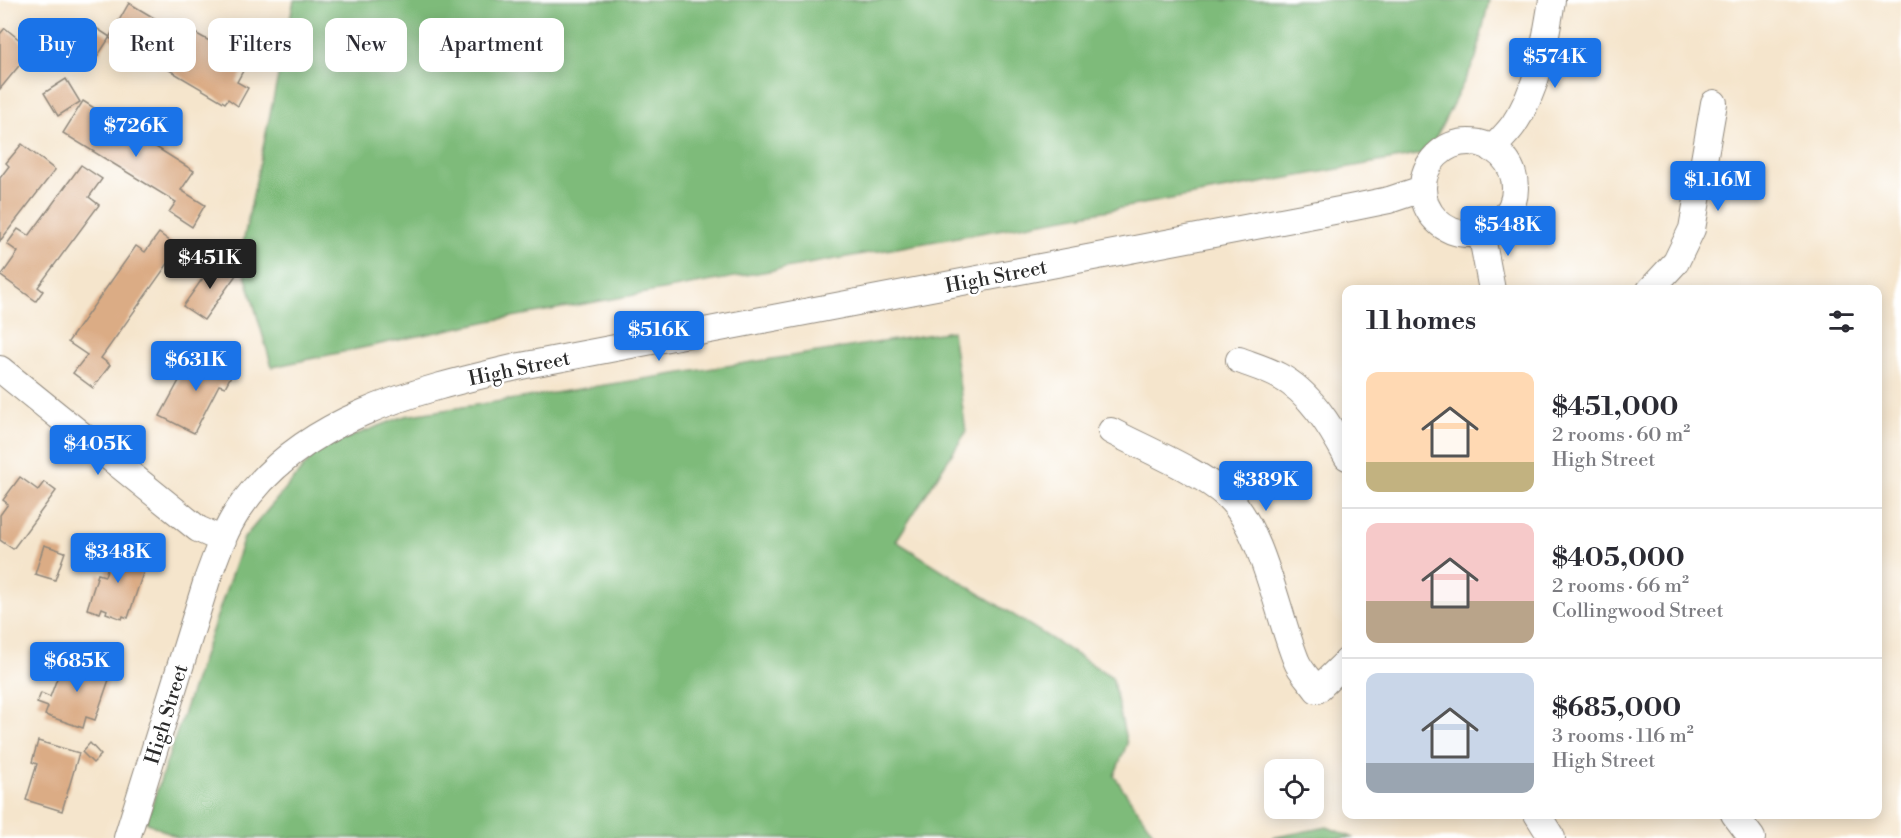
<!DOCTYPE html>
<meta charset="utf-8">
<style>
body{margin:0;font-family:"Libre Bodoni",serif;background:#f7f7f7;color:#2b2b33;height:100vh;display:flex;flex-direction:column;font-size:22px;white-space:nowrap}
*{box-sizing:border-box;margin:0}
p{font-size:20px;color:#7c7c81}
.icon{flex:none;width:33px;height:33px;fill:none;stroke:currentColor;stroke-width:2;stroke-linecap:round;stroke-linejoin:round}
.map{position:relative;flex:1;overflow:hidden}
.sheet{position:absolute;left:1342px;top:285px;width:540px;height:534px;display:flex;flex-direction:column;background:#fff;border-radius:12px;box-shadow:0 3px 15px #0003}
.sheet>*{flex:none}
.hud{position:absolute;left:18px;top:18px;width:570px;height:54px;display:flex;gap:12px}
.fabs{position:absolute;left:1264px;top:759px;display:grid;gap:12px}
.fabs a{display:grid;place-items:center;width:60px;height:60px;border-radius:12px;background:#fff;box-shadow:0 3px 15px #0003;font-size:30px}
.price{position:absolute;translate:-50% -51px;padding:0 14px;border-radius:6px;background:#1a73e8;color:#fff;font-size:20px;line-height:39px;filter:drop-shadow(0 2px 3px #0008)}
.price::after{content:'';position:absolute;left:50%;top:36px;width:18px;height:14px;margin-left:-9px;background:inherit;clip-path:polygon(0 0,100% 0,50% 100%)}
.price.on{background:#222;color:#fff}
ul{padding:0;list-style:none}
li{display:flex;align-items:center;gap:18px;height:150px;padding:0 24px}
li+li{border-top:2px solid #e1e1e2}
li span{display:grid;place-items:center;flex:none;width:168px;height:120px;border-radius:12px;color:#555}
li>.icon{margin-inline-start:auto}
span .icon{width:72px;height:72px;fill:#fffc;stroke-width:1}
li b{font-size:26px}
h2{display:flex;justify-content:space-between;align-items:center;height:72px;padding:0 24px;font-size:26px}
.tag{padding:0 21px;border-radius:12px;background:#fff;box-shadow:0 3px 15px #0003;font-size:21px;line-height:54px}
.tag.on{background:#1a73e8;color:#fff}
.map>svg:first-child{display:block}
</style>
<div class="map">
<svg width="1901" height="838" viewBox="0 0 1901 838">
<rect width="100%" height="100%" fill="#fff"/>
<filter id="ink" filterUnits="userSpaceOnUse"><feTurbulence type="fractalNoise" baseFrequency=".0167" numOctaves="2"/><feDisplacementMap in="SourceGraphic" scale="12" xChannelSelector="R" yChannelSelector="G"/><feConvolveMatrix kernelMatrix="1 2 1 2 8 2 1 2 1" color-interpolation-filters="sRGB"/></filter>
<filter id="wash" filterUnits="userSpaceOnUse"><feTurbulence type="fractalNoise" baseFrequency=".008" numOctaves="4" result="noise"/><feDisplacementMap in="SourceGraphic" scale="24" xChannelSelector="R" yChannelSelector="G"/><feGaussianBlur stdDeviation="1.35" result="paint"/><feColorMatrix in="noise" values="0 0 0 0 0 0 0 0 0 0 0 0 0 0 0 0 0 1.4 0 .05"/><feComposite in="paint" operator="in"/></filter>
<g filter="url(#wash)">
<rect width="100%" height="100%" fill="#f5e5cc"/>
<!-- forest -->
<path fill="#7ebb7a" stroke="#547352" stroke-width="1.5" d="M294,0H1489L1476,58L1428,153L489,321L272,367L240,257Z
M952,331L966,432L896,541L1112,677L1127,744L1114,776L1157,838H178L146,822L244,538L319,449L405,416Z
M1327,827L1354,838H1271Z"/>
<g id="blocks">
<!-- building -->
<path fill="#dbac85" d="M129,3L191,40L195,33L215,44L211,50L244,69L237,82L248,88L238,106L228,99L225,103L127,45L126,47L109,38Z
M87,22L110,37L95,60L72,45Z
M5,28L32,50L0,89V34Z
M66,79L80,102L58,116L44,93Z
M83,101L194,171L181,190L205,205L192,227L169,212L176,202L63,133Z
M22,144L55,170L0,241V178L9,166L6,163Z
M81,165L102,179L89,197L99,205L38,287L43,291L36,301L1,276L18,252L7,244L18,229L29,236Z
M159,233L179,248L101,358L110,365L93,388L73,373L87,355L68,342L136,246L145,252Z
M215,261L236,275L204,320L183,306Z
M200,351L234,370L225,387L219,385L194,433L160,416L187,366L191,367Z
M20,477L38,490L44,482L56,491L13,549L0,540V515L8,504L3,500Z
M44,545L65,552L55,580L35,574Z
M117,547L148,558L128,618L123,616L122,619L106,613L107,610L102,608L100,613L87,609L98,574L105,576L112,553L115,554Z
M64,660L78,666L80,660L112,671L95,720L86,717L83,728L45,715L48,707L37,703L41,693L50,697Z
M38,741L79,753L62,811L26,800L37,764L32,762Z
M90,743L101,755L93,763L82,752Z"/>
</g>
</g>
<g filter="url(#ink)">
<use href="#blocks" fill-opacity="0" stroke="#90887c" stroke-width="1.5"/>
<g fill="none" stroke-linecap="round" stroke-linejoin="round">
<!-- street casing -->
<g stroke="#90887c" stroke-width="28">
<path id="street" d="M1423 188a46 46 0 1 1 92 0a46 46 0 1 1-92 0Z
M1492,149C1499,141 1508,133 1514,124C1539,87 1545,43 1552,0
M1481,232L1492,290
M1650,290L1676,262L1692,229L1714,103
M1239,360C1252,365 1266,369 1279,376C1310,392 1331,427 1347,457
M0,369L198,529L223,540
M1111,431C1145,449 1199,471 1227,496C1263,530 1277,613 1296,660C1300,671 1310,680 1317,690L1347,661
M1537,814L1552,838
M1734,814L1752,838
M127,838L207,580C216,556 224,531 239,509C302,416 419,390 521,366L1350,208L1389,200L1422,189"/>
</g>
<!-- street -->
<use href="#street" stroke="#fff" stroke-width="26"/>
</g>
</g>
<g text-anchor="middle" stroke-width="5" stroke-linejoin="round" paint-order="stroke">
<!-- street labels -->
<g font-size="20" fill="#2b2b2b" stroke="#fff">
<text transform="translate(996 276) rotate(-11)" y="7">High Street</text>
<text transform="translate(519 368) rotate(-12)" y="7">High Street</text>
<text transform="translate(166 714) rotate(-73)" y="7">High Street</text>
</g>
</g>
</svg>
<div class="fabs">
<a><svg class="icon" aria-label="locate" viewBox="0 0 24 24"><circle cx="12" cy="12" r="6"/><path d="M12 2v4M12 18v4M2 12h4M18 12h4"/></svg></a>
</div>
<b class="price" style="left:1555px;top:89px">$574K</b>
<b class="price" style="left:136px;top:158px">$726K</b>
<b class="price" style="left:1718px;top:212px">$1.16M</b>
<b class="price" style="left:1508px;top:257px">$548K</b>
<b class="price on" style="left:210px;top:290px">$451K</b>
<b class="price" style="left:659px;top:362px">$516K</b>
<b class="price" style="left:196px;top:392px">$631K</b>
<b class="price" style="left:98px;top:476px">$405K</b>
<b class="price" style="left:1266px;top:512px">$389K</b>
<b class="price" style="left:118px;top:584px">$348K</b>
<b class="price" style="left:77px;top:693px">$685K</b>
<div class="hud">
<a class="tag on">Buy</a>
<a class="tag">Rent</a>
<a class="tag">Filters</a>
<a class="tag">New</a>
<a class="tag">Apartment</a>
</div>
<section class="sheet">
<h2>11 homes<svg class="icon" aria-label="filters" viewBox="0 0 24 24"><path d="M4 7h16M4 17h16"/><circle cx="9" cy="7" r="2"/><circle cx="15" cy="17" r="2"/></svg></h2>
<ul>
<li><span style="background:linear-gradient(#ffd9b3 75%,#c2b280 0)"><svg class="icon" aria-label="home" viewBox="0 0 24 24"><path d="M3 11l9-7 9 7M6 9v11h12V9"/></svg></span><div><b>$451,000</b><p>2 rooms · 60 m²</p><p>High Street</p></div></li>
<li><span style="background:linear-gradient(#f6c9c9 65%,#b9a48a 0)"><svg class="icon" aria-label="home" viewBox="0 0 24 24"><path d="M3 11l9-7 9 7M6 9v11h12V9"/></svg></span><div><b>$405,000</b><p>2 rooms · 66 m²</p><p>Collingwood Street</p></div></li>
<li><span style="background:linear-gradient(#c9d6e8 75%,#9aa5b1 0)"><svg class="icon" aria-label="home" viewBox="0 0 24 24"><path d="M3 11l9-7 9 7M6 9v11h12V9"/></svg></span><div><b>$685,000</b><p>3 rooms · 116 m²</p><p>High Street</p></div></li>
</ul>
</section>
</div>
